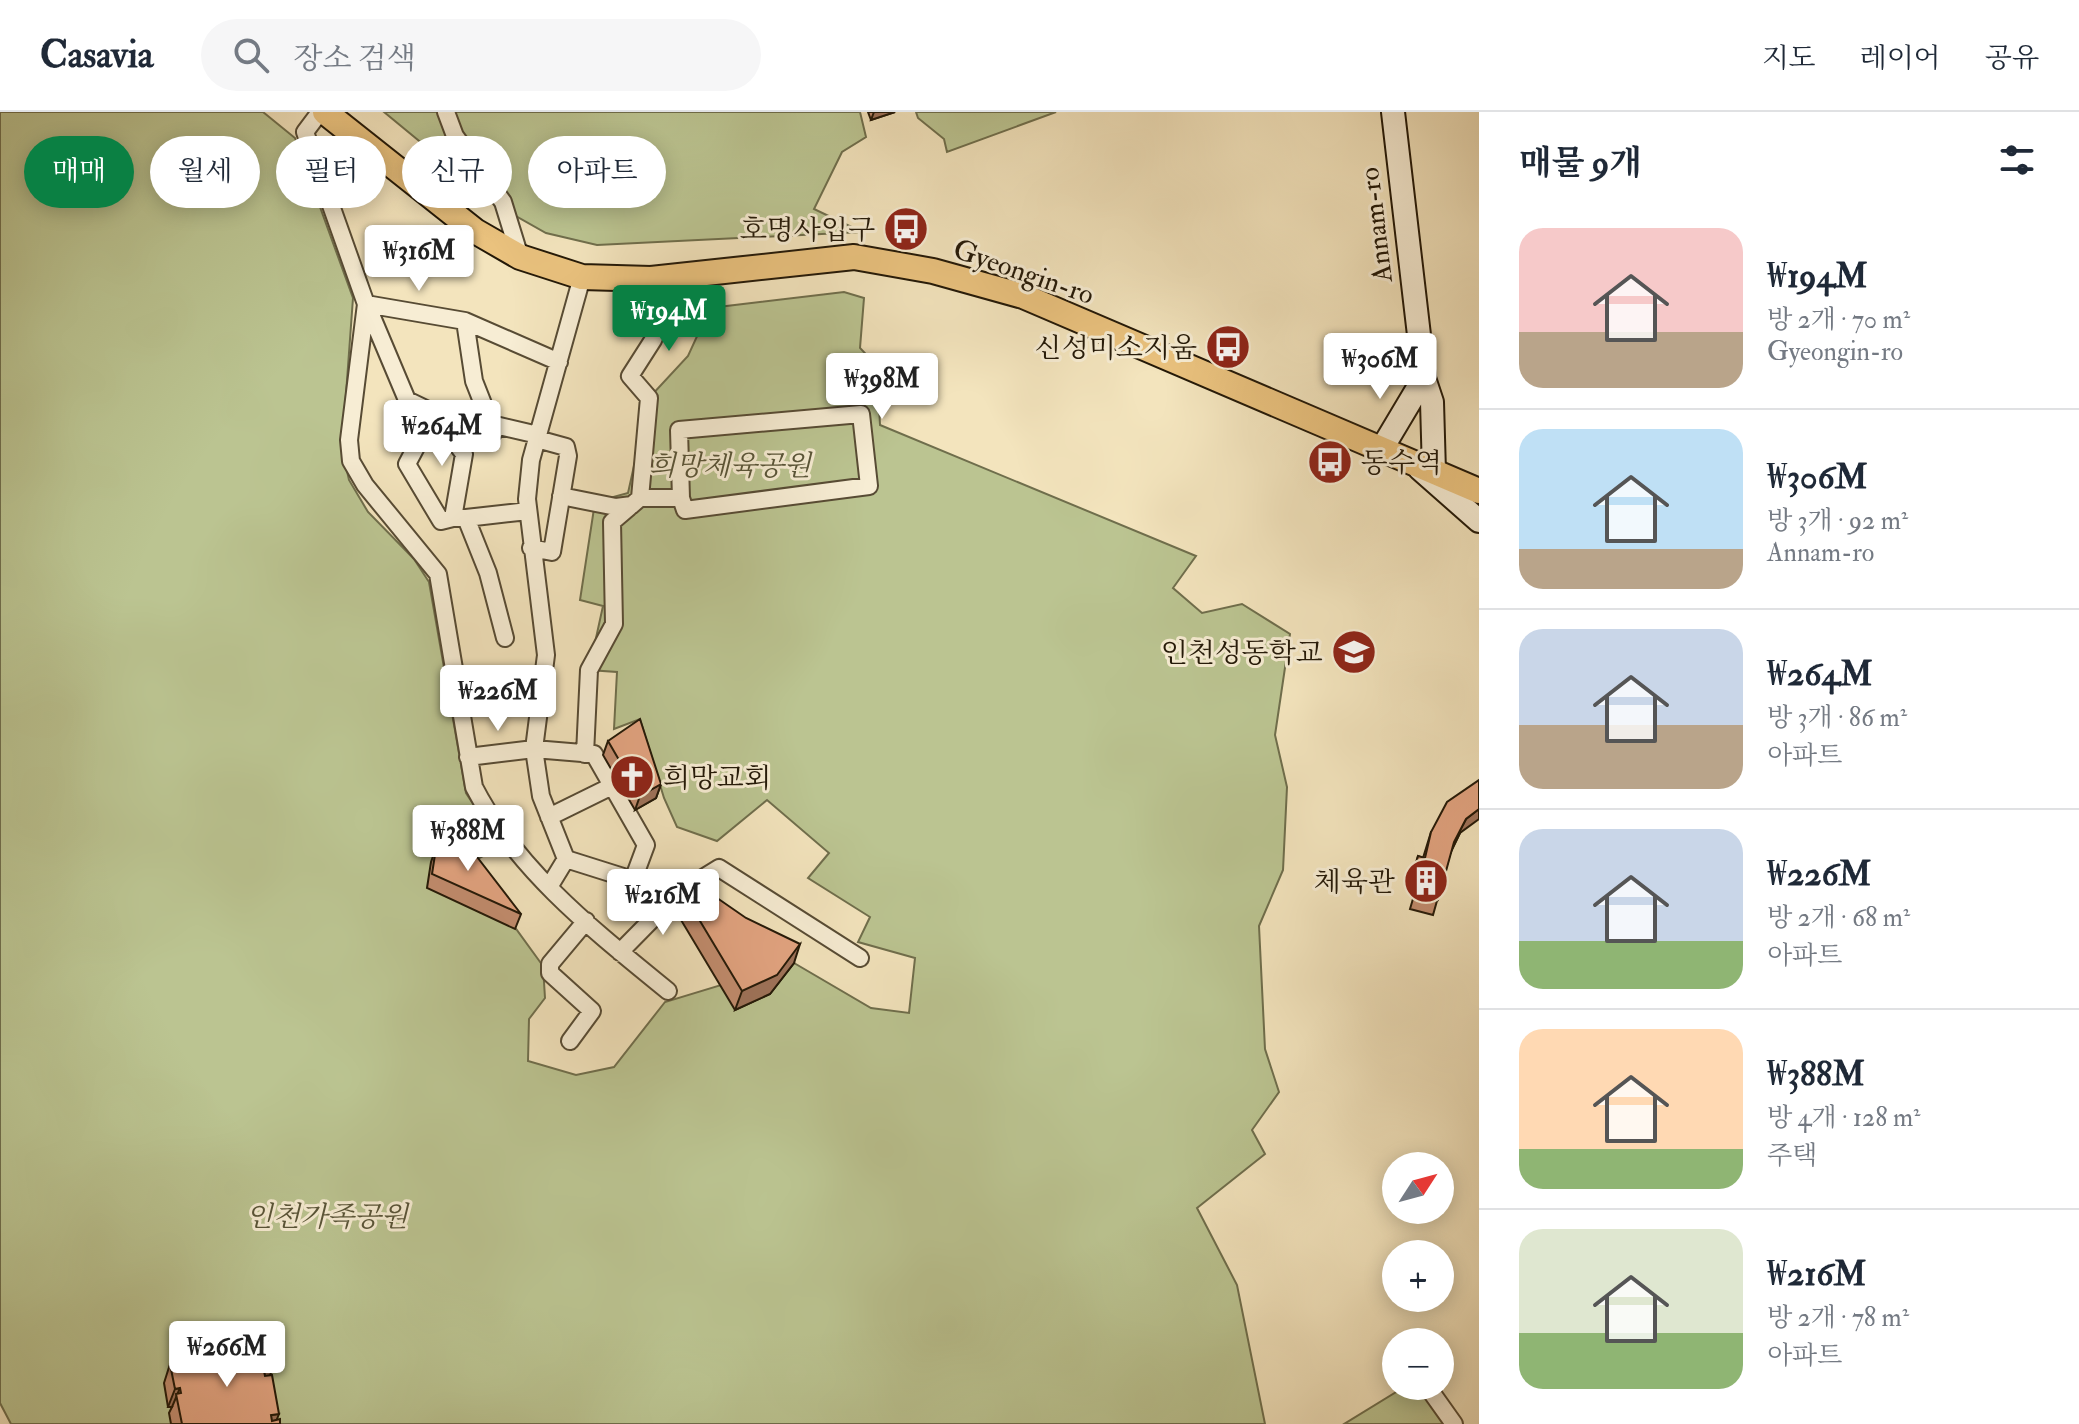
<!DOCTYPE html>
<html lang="ko">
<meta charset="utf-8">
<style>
body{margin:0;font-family:"IM FELL Double Pica","Noto Serif KR",serif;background:#f6f6f7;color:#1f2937;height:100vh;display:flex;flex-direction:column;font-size:30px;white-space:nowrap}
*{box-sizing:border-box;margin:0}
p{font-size:26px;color:#747a83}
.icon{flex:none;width:44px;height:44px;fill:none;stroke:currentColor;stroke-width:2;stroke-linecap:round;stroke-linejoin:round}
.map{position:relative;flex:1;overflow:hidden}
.drawer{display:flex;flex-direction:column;background:#fff;width:600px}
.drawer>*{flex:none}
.banner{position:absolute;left:24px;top:24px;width:760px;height:72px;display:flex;gap:16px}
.needle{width:52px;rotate:54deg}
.fabs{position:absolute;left:1382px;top:1040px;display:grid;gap:16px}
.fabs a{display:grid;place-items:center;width:72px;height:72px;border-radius:50%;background:#fff;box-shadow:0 4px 20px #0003;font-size:40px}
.price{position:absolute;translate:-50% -68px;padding:0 18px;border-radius:8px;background:#fff;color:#222;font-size:26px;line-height:52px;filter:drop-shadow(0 2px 4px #0008)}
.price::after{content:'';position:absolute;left:50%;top:48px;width:24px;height:18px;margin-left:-12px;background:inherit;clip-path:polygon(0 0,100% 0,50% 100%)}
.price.on{background:#0b8043;color:#fff}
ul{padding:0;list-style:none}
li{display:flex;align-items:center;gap:24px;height:200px;padding:0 40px}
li+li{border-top:2px solid #e0e1e3}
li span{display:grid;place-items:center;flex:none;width:224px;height:160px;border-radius:24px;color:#555}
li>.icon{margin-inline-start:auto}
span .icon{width:96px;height:96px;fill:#fffc;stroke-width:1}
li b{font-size:34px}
h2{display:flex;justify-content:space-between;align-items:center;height:96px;padding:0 40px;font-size:34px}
.pill{padding:0 28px;border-radius:36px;background:#fff;box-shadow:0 4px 20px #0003;font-size:28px;line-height:72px}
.pill.on{background:#0b8043;color:#fff}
header{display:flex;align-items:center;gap:48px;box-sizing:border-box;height:112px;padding:0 40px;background:#fff;border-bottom:2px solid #e0e1e3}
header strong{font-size:38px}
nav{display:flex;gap:44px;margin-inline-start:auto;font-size:28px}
.search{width:560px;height:72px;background:#f6f6f7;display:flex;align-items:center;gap:20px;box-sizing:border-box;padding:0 28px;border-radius:44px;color:#747a83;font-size:30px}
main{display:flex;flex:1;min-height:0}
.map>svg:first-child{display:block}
</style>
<header>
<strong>Casavia</strong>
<div class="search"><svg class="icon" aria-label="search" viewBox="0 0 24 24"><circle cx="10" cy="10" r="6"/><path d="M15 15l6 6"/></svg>장소 검색</div>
<nav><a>지도</a><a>레이어</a><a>공유</a></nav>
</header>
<main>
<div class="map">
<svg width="1479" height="1312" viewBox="0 0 1479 1312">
<rect width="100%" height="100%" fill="#f3e4bd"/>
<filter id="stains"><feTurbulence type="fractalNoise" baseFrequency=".0025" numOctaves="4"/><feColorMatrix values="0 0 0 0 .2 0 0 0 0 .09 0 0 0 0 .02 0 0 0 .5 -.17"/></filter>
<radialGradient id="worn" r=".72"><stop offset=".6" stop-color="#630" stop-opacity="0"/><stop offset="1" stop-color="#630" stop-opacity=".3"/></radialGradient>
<!-- green -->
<path fill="#bbc491" stroke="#6f6e4c" stroke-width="2" d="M0,0H263L295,26L353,186L342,337L349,368L368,400L414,447L429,470L466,681L501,734L469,752L543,854L545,886L529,907L528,949L576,963L614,955L665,890L794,851L871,896L909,901L915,846L858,830L870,805L808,766L829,741L767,688L717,729L677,715L664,686L640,607L614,617L617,560L589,558L603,494L580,488L595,390L628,381L649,286L688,244L710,196L844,180L864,186L860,236L877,254L880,313L1196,444L1173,476L1202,501L1242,492L1290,522L1275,623L1287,675L1283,758L1259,814L1265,937L1279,980L1252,1018L1265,1042L1197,1096L1237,1173L1265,1312H11L0,1291Z
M384,0H860L866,25L842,40L814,97L862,120L597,133L546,121L498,94Z
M916,0H1056L947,40L944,27L918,6Z
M1406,1274H1418L1445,1312H1344Z"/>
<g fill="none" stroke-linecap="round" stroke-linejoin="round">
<!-- street casing -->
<g stroke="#574b34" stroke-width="20">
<path id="street" d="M320,0L305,20L366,192L349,328L351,349L365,373L438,462L474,675C517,759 597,821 668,879
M446,0L455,24L503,90L520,145
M582,165L531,348L527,387L546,543L534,637L541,684L566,747L677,782L719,756L860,846
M366,192L465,209L559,250
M367,193L407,288L434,301L464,342L453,406H466L488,461L505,526
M434,301L407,352L441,409L453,406
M861,302L869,374L685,398L681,386L679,318Z
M491,312L538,323
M458,331L494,320L474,269L465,209
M561,384L616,395L632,393
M640,386L649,286L630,264L653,228L681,163
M466,406L528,399
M531,436L552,440L568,344L566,335L537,327
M585,642L589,558L614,512L612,410L640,386H681
M468,645L534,637L594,642L646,733L633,768
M549,705L612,674
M549,775L566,747
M620,840L677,782
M570,929L592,899L550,861V852L586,809
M1427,1274L1454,1312"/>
</g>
<!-- secondary casing -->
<g stroke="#231807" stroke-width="26">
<path id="secondary" d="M1393,0L1424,266L1432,290L1434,360
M1381,338L1424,266
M1420,357L1479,409"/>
</g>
<!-- primary casing -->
<g stroke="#231807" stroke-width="28">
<path id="primary" d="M325,0L475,119L520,145L582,165L651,167L854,145L933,159L1023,184L1479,379"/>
</g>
<!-- street -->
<use href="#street" stroke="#f7edd4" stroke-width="16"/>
<!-- secondary -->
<use href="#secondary" stroke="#f7edd4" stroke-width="22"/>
<!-- primary -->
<use href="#primary" stroke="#eac27e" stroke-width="24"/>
</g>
<!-- wall -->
<path fill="#c38d6f" stroke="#231807" stroke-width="2" d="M868,0H895L871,8Z
M608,629L661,672L656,686L635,698L603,643Z
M1431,720L1460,721L1451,739L1433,803L1410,797L1415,780L1407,778L1418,744L1423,746Z
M436,736L521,802L515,817L427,776L431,750Z
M685,784L794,851L770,882L735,898L678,803Z
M243,1238L270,1263L277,1308L280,1312H171L169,1301L172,1295H168L164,1271L170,1252L196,1256L199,1246H240Z"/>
<!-- shaded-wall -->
<path fill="#9f735a" stroke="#231807" stroke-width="2" d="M874,0H895L871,8Z
M661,672L656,686L635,698L640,684Z
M1479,697V707L1460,721L1449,744L1454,730L1466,707Z
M800,832L794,851L770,882L735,898L742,879Z
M272,1258L265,1277L264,1259Z
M180,1276L172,1295H168L175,1277Z
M279,1302L275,1312H268L271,1303Z"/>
<!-- building -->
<path fill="#e3a481" stroke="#231807" stroke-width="2" d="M640,607L661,672L640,684L608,629Z
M1479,668V697L1466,707L1454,730L1438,788L1415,783L1421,766L1413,763L1418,744L1425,746L1431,720L1447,690Z
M464,728L521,802L432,762L436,736Z
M694,770L746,806L800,832L777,863L742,879L685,784Z
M267,1233L272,1258L264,1259L265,1264L272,1263L279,1302L271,1303L272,1309L280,1307V1312H182L176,1282L181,1281L180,1276L175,1277L170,1252L194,1248L196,1257L201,1256L199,1246L239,1239L240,1246L244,1245L243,1238Z"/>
<!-- icons -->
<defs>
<g id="bus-disc" transform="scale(2.3)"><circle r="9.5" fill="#8f2418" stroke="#f7edd4"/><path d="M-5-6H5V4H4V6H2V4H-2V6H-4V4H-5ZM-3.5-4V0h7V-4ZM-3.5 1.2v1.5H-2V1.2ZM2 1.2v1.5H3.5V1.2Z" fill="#fff"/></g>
<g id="school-disc" transform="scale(2.3)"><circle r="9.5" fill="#8f2418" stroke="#f7edd4"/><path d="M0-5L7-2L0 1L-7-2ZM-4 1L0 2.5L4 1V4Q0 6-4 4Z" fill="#fff"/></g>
<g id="church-disc" transform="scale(2.3)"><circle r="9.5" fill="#8f2418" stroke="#f7edd4"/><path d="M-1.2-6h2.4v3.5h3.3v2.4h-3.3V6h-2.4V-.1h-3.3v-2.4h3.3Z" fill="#fff"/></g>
<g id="building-disc" transform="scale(2.3)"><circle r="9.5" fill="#8f2418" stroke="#f7edd4"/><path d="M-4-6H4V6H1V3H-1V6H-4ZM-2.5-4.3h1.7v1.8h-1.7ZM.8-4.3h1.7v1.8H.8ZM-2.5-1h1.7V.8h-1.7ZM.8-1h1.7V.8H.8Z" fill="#fff"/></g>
</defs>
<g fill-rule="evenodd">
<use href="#bus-disc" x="906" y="117"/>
<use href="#bus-disc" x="1228" y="235"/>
<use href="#bus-disc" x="1330" y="350"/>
<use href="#school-disc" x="1354" y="540"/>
<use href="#church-disc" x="632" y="665"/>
<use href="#building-disc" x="1426" y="769"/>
</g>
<g text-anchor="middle" stroke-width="6" stroke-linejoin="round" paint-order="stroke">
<!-- street labels -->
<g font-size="28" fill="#231807" stroke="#f7edd4">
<text transform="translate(1375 113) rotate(-97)" y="10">Annam-ro</text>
<text transform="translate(1024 159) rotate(19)" y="10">Gyeongin-ro</text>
</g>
<!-- poi labels -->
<g font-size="28" fill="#231807" stroke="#f7edd4" text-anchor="end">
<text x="875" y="127">호명사입구</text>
<text x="1197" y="245">신성미소지움</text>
<text x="1361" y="360" text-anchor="start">동수역</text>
<text x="1323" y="550">인천성동학교</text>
<text x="663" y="675" text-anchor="start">희망교회</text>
<text x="1395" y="779">체육관</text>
</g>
<!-- park labels -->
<g font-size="28" font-style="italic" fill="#585437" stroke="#f7edd4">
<text x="730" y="363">희망체육공원</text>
<text x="327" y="1114">인천가족공원</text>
</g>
</g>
<rect width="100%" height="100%" filter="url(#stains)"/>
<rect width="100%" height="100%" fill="url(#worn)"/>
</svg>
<div class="fabs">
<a><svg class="needle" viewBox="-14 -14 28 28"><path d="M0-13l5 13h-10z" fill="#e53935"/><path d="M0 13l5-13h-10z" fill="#747a83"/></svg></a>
<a>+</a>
<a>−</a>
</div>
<b class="price" style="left:419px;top:181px">₩316M</b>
<b class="price on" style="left:669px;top:241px">₩194M</b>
<b class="price" style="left:1380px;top:289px">₩306M</b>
<b class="price" style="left:882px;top:309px">₩398M</b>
<b class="price" style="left:442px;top:356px">₩264M</b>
<b class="price" style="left:498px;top:621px">₩226M</b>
<b class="price" style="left:468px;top:761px">₩388M</b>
<b class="price" style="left:663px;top:825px">₩216M</b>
<b class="price" style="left:227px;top:1277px">₩266M</b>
<div class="banner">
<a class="pill on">매매</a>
<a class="pill">월세</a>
<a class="pill">필터</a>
<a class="pill">신규</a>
<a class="pill">아파트</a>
</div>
</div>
<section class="drawer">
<h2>매물 9개<svg class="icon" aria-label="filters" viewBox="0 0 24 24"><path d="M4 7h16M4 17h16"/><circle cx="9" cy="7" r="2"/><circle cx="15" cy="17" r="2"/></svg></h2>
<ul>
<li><span style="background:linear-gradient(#f6c9c9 65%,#b9a48a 0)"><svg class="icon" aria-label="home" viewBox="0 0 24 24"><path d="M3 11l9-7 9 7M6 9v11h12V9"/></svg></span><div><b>₩194M</b><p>방 2개 · 70 m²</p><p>Gyeongin-ro</p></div></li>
<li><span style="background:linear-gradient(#bfe0f5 75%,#b9a48a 0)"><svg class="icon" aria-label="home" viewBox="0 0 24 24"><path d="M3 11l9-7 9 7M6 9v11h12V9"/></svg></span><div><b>₩306M</b><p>방 3개 · 92 m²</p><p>Annam-ro</p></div></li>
<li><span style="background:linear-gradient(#c9d6e8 60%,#b9a48a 0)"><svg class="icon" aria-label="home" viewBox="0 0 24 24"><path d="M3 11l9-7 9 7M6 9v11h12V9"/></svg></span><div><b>₩264M</b><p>방 3개 · 86 m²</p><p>아파트</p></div></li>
<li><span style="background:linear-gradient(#c9d6e8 70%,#8fb573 0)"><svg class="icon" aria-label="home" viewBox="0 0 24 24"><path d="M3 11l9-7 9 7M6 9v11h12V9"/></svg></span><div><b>₩226M</b><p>방 2개 · 68 m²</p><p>아파트</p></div></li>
<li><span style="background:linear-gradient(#ffd9b3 75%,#8fb573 0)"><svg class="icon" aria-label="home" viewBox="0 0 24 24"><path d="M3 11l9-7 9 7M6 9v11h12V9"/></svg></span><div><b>₩388M</b><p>방 4개 · 128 m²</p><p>주택</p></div></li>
<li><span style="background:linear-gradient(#dfe7d0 65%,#8fb573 0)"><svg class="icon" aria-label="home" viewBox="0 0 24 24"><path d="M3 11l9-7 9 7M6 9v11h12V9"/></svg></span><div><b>₩216M</b><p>방 2개 · 78 m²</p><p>아파트</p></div></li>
</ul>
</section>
</main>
